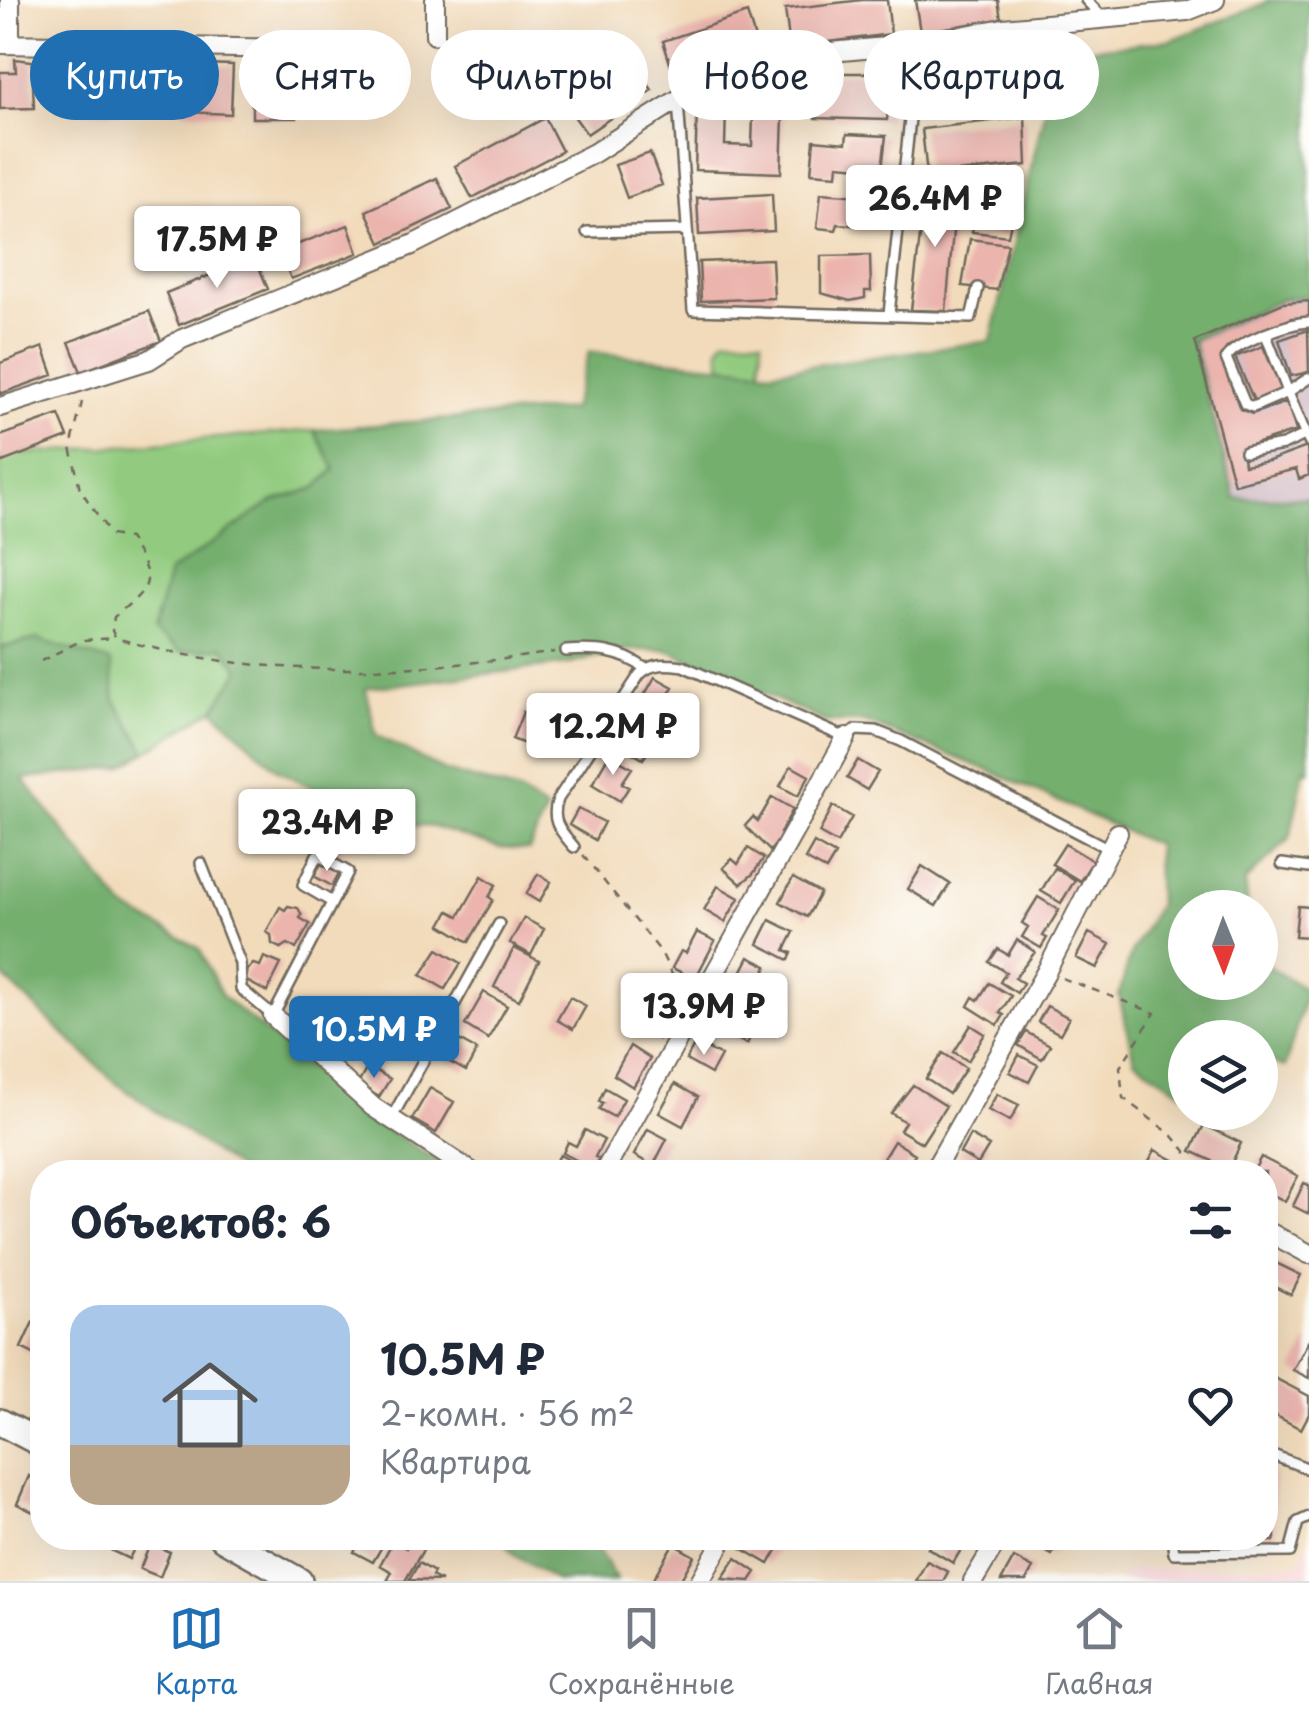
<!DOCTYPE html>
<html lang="ru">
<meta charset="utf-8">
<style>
body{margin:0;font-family:"Playpen Sans",sans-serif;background:#f6f6f7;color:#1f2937;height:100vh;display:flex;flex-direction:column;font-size:38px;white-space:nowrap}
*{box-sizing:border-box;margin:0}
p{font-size:32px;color:#747a83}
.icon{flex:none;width:55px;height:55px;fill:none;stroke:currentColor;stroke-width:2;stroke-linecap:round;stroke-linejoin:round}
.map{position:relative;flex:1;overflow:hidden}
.sheet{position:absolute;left:30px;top:1160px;width:1248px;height:390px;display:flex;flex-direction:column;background:#fff;border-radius:40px;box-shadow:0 10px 40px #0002}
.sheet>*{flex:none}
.hud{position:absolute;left:30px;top:30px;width:1250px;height:90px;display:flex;gap:20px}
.needle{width:65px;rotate:179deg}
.buttons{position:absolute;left:1168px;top:890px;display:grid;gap:20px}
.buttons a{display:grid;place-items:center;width:110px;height:110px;border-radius:50%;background:#fff;box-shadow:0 10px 40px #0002;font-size:50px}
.price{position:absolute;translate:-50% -85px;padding:0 22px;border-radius:10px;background:#fff;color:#222;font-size:32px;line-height:65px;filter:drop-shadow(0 2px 5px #0008)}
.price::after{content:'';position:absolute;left:50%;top:60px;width:30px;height:22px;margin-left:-15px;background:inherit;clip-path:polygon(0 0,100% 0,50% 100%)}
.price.active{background:#1f6fb2;color:#fff}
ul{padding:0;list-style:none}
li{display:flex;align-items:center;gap:30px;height:250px;padding:0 40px}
li span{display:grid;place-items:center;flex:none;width:280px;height:200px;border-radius:30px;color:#555}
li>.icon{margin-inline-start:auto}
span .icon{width:120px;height:120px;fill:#fffc;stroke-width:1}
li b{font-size:42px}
h2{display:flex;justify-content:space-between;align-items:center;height:120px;padding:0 40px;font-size:42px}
.tag{padding:0 35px;border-radius:45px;background:#fff;box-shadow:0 10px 40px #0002;font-size:35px;line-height:90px}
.tag.active{background:#1f6fb2;color:#fff}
.tab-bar{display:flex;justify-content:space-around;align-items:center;height:140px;border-top:2px solid #e0e1e3;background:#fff;font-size:28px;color:#747a83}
.tab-bar a{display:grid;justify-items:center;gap:5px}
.tab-bar .active{color:#1f6fb2}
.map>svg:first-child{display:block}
</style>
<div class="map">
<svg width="1309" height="1581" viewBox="0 0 1309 1581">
<rect width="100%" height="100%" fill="#fdfcf7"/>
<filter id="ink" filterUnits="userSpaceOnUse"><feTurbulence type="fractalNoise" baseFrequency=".01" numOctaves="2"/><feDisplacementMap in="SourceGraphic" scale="20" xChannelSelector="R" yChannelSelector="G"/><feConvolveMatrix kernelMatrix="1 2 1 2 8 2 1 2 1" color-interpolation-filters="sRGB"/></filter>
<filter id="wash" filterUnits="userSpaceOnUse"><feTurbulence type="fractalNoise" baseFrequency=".0048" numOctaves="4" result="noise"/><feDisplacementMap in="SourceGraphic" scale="40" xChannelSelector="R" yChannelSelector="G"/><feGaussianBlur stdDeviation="2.25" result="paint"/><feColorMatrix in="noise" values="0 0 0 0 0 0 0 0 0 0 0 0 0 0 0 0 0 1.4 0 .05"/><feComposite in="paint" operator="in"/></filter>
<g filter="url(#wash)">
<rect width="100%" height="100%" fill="#f2dbbb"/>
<!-- built -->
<path fill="#f7cfd3" d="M1309,1539V1581H1120L1125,1572L1137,1569L1300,1564Z"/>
<!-- industrial -->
<path fill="#d2bdc7" d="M1309,296V498H1235L1192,340L1283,299Z"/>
<!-- green -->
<path fill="#92cb7f" stroke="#5e7b55" stroke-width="2.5" d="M726,338L762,339L761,369L754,373L723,370L719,348Z
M314,430L336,468L316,488L272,502L180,652L223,647L240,670L214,709L146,752L115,700L37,639L0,648V456Z"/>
<!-- forest -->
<path fill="#75af6e" stroke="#506d4c" stroke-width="2.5" d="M1267,0H1309V296L1283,299L1192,340L1235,498H1309V771L1304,770L1290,838L1245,881L1248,907L1185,908V982H1260V953L1272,969L1307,990L1285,1067L1260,1058V1038H1185L1184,1093L1134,1060L1119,995L1131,953L1158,905L1156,845L988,770L865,722H826L668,650H621L570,664L366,688L376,735L445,771L519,792L546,810L529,850L499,848L434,827L380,822L278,770L214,710L240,670L223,647L180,652L153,632L169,573L272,502L316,488L335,469L314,430L572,409L589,352L772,371L991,341L1058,52L1171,40L1264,4Z
M37,639L111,662L115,700L146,752L121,767L23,779L123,907L199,948L222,996L374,1122L456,1172H242L116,1083L0,974V648Z
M501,1538H591L617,1581H557L514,1555Z"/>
<g id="blocks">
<!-- building -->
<path fill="#ebb4ad" d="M862,0H887L891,34L790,47L785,9Z
M915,0H998L1001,19L920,32Z
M747,13L759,51L675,79L663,41Z
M1033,45L1040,96L999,102L998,96L956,102L957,108L934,112L928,61L958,56L961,69L993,63L990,52Z
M15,59L32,61L34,108L0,109V72H16Z
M203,64L233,65L231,114L183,112L185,74L202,75Z
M637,67L652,90L587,134L571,112Z
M73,69H128L127,113L74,111Z
M252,71H297V118H252Z
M820,73H891L887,120L815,118Z
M754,87L784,88L781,173L695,170L697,110H726L725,145L752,146Z
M1025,117L1027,165L927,175L922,129Z
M545,118L562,151L472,198L455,166Z
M847,134L886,136L882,169L838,165L837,175L811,173L814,140L846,143Z
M650,153L662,185L627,198L615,165Z
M437,178L452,209L381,243L366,211Z
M957,186L946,311L911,310L926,187Z
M861,190L882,191L877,227L838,224L836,230L817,228L821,193L860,196Z
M772,194L774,231L699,235L697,198Z
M979,196L1016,200L1008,236L972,232Z
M348,225L358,253L291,279L280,251Z
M970,239L1008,244L997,290L962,286Z
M870,255L871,291H865V298L850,301L821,293V256Z
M255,257L268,289L179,325L166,293Z
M772,259L774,298L701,301L699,262Z
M1309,301V317L1292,318L1227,347L1222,359L1240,409L1252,414L1287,402L1296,431L1242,448L1244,465L1269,461L1307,447L1309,475L1299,479L1296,469L1234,484L1195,341L1283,303Z
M149,311L161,341L81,372L69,342Z
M1308,330L1309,372L1291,376L1279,340Z
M1263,346L1282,391L1255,403L1235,357Z
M43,347L53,375L0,394V363Z
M59,415L68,437L0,463V436Z
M655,677L673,687L664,702L671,705L664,717L640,703Z
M523,712L553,724L542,751L512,739Z
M633,715L653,728L646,739L653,744L643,759L616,743Z
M609,755L632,768L622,783L629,787L620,801L592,784Z
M858,760L878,772L867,790L847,778Z
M791,766L809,776L798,796L780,786Z
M772,797L793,809L780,833L783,835L770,851L745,826L753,817L758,821Z
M833,806L852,817L837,843L819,833Z
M578,809L604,822L595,840L569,825Z
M814,843L835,855L826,870L805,859Z
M1065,844L1093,861L1080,881L1052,864Z
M748,848L764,858L753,874L741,884L723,868L732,859L738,864Z
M322,862L340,872L332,886L314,876Z
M922,866L950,884L936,906L908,889Z
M1055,868L1075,880L1061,903L1041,891Z
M538,874L551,882L539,902L526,894Z
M482,876L496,885L489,897L493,900L469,942L441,925L449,911L459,916Z
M793,878L820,893L807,917L780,902Z
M718,886L739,898L725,922L704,910Z
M1038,897L1059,910L1043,936L1047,938L1041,948L1022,937L1028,927L1022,923Z
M288,906L298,908L302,915L300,918L310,924L296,949L288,944L281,948L272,944L271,935L266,932L280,907L285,910Z
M1298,906L1309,907V937L1295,936Z
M524,918L544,929L531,955L510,943Z
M770,920L794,932L785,950L792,953L789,960L758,944Z
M697,932L715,941L695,979L672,968L681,951L686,953Z
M1089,933L1110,944L1097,968L1076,958Z
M1017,940L1035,952L1015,978L1023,983L1017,993L1000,982L1006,972L989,962L998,949L1008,955Z
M514,948L539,961L519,1000L494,987Z
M438,949L461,963L445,989L421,975Z
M264,957L281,964L267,992L245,980L243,975L253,964L260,966Z
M749,957L767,966L754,998L733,988Z
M989,983L1011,996L1000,1013L1004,1015L998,1025L968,1006L973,997L978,1000Z
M484,992L507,1006L488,1039L465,1025Z
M570,997L586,1006L573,1029L557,1020Z
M735,1003L755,1013L746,1030L752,1033L747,1044L721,1031Z
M410,1006L427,1017L414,1037L397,1027Z
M1047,1006L1069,1018L1060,1034L1038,1022Z
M648,1012L667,1023L658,1039L639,1028Z
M971,1025L985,1034L968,1061L954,1052Z
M1026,1032L1050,1045L1042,1059L1018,1045Z
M457,1039L477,1050L466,1071L446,1060Z
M696,1042L721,1056L711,1074L686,1060Z
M630,1046L650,1059L633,1087L614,1075Z
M943,1053L966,1068L949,1094L926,1079Z
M1019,1055L1038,1065L1029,1082L1010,1072Z
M368,1066L390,1079L379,1097L358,1084Z
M675,1084L698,1097L683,1126L659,1113Z
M913,1085L946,1106L922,1143L900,1130L905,1122L891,1113Z
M430,1088L454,1102L436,1133L412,1119Z
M605,1088L624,1099L614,1117L599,1109L603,1103L599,1101Z
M997,1094L1019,1105L1010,1121L988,1110Z
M1204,1125L1241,1143L1229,1169L1191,1151Z
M648,1129L667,1139L653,1166L634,1155Z
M585,1130L604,1140L595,1157L599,1159L593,1169L563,1153L568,1142L576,1146Z
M970,1135L989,1146L978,1164L960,1153Z
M894,1141L915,1154L903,1172H881L876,1170Z
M1155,1150L1179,1163L1173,1172H1134L1138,1164L1145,1168Z
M560,1155L590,1172H550Z
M1261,1157L1298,1176L1285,1201L1265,1191V1172H1253Z
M1304,1183L1309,1185V1214L1293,1206Z
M1272,1261L1301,1275L1291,1295L1265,1282Z
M33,1322L42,1326V1358L21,1348Z
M1309,1340V1378L1293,1370Z
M1265,1373L1309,1396V1414L1301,1429L1265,1410Z
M1265,1469H1272L1274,1475L1275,1538L1274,1541L1247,1542V1538H1265Z
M29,1476L42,1482V1496L35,1513L17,1504Z
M119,1538H139L129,1559L112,1551Z
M362,1538H387L373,1562L354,1552Z
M740,1538H784L769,1564L736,1545Z
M934,1538H968L953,1563L928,1548Z
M1029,1538H1054L1052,1540L1058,1544L1052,1555L1027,1541Z
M393,1541L406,1548L409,1542L423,1550L405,1581H387L392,1572L380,1565Z
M150,1544L170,1552L160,1577L140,1569Z
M673,1544L694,1556L680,1581H656L653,1579Z
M736,1558L756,1572L750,1581L722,1579Z
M1014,1558L1033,1568L1026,1581H1001Z
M927,1561L948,1572L943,1581H916Z
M419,1563L434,1572L432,1576L441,1581L409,1580Z"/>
</g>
</g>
<g filter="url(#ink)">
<use href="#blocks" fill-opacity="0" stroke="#71695d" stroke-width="2.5"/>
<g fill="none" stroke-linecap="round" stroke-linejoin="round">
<!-- lane casing -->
<g stroke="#71695d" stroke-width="14">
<path id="lane" d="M1086,0L1102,17
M678,101L693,310L971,318L978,288
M904,185H1003
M587,232L687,230
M889,314L918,44
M1266,335L1288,392L1253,407L1245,404L1226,358C1236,342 1289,323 1309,322
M1309,378L1288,392L1309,442
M1245,452L1283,445L1305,435
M566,651C597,649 620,650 646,669
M574,847C560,830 550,821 558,799L640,674C653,662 667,664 683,666L846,738L856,730L876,731L901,741L1109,849
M201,863L240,963L241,989L273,1016L348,872L317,855L303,885L332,902
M1282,864L1309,868
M391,1119L499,924
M1265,1452L1309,1469
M1172,1538L1174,1553L1290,1552L1298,1522L1309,1517"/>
</g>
<!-- street casing -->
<g stroke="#71695d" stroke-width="22">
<path id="street" d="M10,0V44
M435,0V35
M0,44L303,49
M0,407L149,360L182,339L412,245L594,153L724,70L777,57L918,44L1003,28L1187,11L1215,0
M273,1016L373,1107L472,1172
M604,1172L846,738
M933,1172L1046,972L1118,833
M1265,1230L1309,1254
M700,1581L724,1538
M973,1581L999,1538"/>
</g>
<!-- secondary casing -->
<g stroke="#71695d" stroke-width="30">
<path id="secondary" d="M0,1422L42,1444
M223,1538L299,1581"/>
</g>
<!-- path -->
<path stroke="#71695d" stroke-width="2.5" stroke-dasharray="8 8" stroke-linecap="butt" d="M82,402L71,447L80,489L111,535L129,538C157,585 153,584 114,617L112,631L116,638C258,680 409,674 555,652
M41,661L82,640L114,638
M583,855L661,952L671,973L687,983
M1062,978L1155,1013L1120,1067L1123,1098L1172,1135L1186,1151L1185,1172"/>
<!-- lane -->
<use href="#lane" stroke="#fff" stroke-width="9"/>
<!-- street -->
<use href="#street" stroke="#fff" stroke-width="18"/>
<!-- secondary -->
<use href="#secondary" stroke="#fff" stroke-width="25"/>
</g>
</g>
</svg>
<div class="buttons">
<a><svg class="needle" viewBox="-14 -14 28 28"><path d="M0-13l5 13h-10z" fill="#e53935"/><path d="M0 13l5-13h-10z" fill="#747a83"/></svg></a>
<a><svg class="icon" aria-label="layers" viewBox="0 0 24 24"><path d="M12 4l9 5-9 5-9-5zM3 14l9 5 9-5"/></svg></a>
</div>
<b class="price" style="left:935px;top:250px">26.4M ₽</b>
<b class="price" style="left:217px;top:291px">17.5M ₽</b>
<b class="price" style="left:613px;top:778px">12.2M ₽</b>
<b class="price" style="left:327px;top:874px">23.4M ₽</b>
<b class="price" style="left:704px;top:1058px">13.9M ₽</b>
<b class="price active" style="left:374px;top:1081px">10.5M ₽</b>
<div class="hud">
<a class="tag active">Купить</a>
<a class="tag">Снять</a>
<a class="tag">Фильтры</a>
<a class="tag">Новое</a>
<a class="tag">Квартира</a>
</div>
<section class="sheet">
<h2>Объектов: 6<svg class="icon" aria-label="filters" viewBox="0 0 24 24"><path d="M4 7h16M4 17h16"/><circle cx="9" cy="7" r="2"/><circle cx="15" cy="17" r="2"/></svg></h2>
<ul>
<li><span style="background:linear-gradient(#a9c7e8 70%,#b9a48a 0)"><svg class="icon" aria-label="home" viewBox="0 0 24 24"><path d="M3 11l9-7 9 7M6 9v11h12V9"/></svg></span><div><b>10.5M ₽</b><p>2-комн. · 56 m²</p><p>Квартира</p></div><svg class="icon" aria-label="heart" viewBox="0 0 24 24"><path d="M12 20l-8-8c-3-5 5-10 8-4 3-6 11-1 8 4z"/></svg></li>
</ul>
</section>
</div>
<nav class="tab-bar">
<a class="active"><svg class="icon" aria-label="map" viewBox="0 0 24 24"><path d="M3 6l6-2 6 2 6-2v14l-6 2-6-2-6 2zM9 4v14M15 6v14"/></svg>Карта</a>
<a><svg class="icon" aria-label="saved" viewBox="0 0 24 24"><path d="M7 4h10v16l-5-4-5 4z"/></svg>Сохранённые</a>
<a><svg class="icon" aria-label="home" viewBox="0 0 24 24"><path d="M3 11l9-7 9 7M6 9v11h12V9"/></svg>Главная</a>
</nav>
